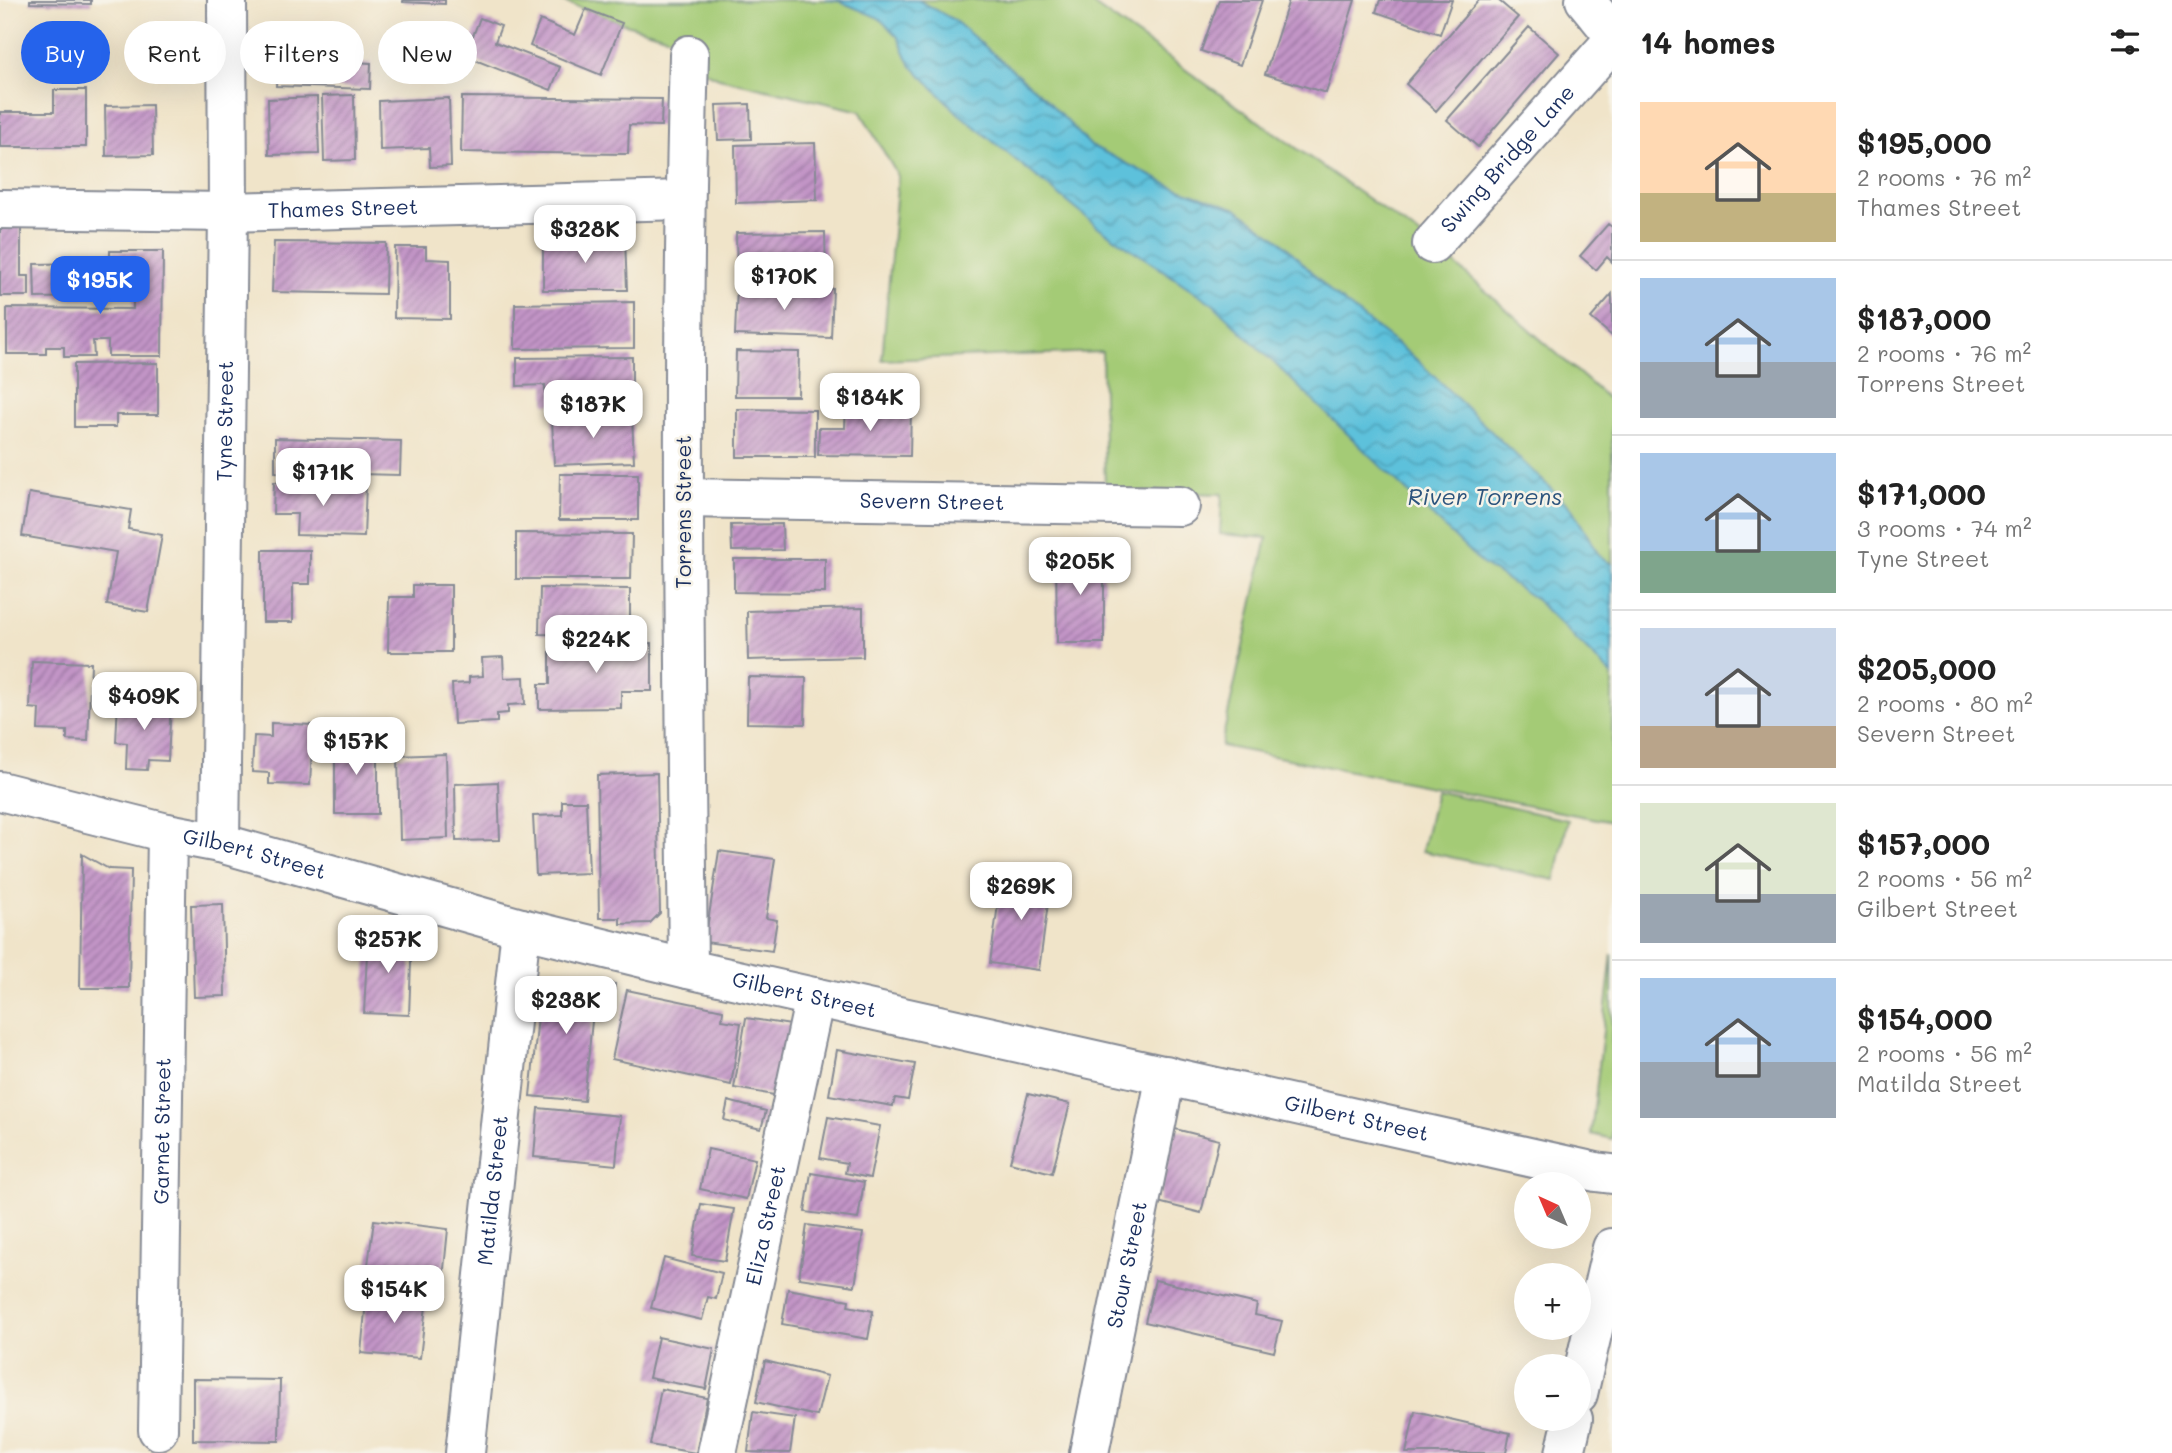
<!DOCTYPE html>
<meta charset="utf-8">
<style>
body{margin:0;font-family:Mali,sans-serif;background:#f6f6f6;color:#222;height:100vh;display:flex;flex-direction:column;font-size:26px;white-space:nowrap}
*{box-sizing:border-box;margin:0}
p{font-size:23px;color:#767676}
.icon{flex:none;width:38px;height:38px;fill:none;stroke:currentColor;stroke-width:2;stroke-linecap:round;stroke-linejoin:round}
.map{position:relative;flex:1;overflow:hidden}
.details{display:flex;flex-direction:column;background:#fff;width:560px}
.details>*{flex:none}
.top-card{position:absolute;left:21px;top:21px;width:665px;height:63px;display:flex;gap:14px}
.needle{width:46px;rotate:316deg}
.buttons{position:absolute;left:1514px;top:1172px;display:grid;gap:14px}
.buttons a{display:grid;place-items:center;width:77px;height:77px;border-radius:50%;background:#fff;box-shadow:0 7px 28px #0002;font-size:35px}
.price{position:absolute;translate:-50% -60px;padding:0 16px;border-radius:14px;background:#fff;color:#222;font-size:23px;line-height:46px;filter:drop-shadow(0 2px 4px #0008)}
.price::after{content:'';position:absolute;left:50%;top:42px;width:21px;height:16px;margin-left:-10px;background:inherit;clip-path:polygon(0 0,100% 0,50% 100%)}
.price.selected{background:#2563eb;color:#fff}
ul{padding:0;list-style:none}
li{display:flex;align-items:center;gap:21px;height:175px;padding:0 28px}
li+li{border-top:2px solid #e0e0e0}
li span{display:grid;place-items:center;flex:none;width:196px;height:140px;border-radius:0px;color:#555}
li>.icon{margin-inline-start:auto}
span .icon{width:84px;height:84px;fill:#fffc;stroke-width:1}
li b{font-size:30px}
h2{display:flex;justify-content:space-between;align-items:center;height:84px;padding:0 28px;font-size:30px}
.tag{padding:0 24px;border-radius:32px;background:#fff;box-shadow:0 7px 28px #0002;font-size:24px;line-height:63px}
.tag.selected{background:#2563eb;color:#fff}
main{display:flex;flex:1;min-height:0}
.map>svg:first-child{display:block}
</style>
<main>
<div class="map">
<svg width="1612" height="1453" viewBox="0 0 1612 1453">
<defs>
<pattern id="water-waves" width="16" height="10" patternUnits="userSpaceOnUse" patternTransform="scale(1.75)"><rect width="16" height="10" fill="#5dc1db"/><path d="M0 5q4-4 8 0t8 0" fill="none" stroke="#4c9db5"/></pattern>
<pattern id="building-hatch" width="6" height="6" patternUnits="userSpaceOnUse" patternTransform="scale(1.75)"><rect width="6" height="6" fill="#c294c6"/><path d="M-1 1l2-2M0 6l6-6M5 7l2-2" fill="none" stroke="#9d79a4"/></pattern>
</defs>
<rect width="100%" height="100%" fill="#f7f3e8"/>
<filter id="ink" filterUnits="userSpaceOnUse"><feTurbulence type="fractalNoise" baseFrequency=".0143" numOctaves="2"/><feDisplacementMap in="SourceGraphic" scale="14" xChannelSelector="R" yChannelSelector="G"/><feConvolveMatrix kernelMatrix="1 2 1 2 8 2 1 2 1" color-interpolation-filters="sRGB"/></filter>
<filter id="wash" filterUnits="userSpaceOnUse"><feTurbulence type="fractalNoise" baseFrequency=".00686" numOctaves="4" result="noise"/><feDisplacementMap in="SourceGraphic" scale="28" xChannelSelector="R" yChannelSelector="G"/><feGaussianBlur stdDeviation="1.57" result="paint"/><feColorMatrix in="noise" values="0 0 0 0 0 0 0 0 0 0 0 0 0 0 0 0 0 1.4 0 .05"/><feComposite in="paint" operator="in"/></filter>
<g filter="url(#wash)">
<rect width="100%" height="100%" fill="#f0e4c9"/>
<!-- green -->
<path fill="#a4cb76" stroke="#607d6a" stroke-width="2" d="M558,0H1087L1432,244L1612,402V822L1221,746L1267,538L1220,534L1222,494L1105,491L1102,352L882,360L898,176L860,111L719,78L669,56L672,38L622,23Z
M1436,791L1568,820L1555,880L1422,851Z
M1612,954V1139L1591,1134Z"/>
<!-- water -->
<path fill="url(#water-waves)" stroke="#3c789c" stroke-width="2" d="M826,0H918L954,20L1043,96L1090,145L1171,186L1237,209L1281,241L1333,294L1416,359L1572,509L1599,555L1612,565V675L1534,598L1481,563L1213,304L1097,226L958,113L910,64L898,37L879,18L839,1Z"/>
<g id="blocks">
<!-- building -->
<path fill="url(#building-hatch)" d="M30,0H91V4L30,3Z
M403,0H445V4L403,2Z
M1219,0H1262L1240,65L1201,51Z
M1289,0H1355L1326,93L1265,74Z
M1380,0H1452L1440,34L1376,12Z
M1479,0H1498L1518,17L1436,111L1406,84Z
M586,9L622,23L601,75L530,46L540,20L575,35Z
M480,18L501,26L495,42L560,67L551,90L465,56Z
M1529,27L1559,53L1478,147L1447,120Z
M278,40L354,42L353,62L371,63L370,89L276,86Z
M54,90H86V147H0V112H54Z
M354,95L355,160L324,161L322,96Z
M317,97L319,154L269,155L268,99Z
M462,97L662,99L661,126L629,125L628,154L461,152Z
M449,98L451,166L430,167L429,148L380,150L379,101Z
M750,104L751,139L718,140L716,105Z
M152,105L153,155L106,156L105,106Z
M815,143L817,200L736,203L735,145Z
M0,224H21V276H29V296H0Z
M1608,224L1612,227V262L1607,257L1596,270L1580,256Z
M825,232L826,276L737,277L736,233Z
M625,239L627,290H543V241Z
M274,242L386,243L385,294L272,292Z
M395,247H426V259L450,260V319L394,318Z
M110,251H163L162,356H108V341H93L94,357H64V347H46V354H7V308L133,309V292H110Z
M92,263L93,297L35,298L34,264Z
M737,286L833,289L831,338L735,335Z
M1612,294V336L1591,318Z
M634,302V348L515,349V304Z
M736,351L799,352L798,396H735Z
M632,357V403L545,404V385L517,386V358Z
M158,363V415H116V427H74V364Z
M846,405L911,406L910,456L818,455L819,428H845Z
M737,409L815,410V457H737Z
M632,415L634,462L554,465L552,418Z
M275,438L401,441L400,475L275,472Z
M560,474H638V520H559Z
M274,482L366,484L364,537L296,535L297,514H273Z
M29,493L131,510L128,529L162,535L148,612L107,605L116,552L22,536Z
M782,524L783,550L732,551L731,525Z
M516,533L632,534L631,579H516Z
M263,550H310V584H293V622H263Z
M1056,551H1104V643H1057Z
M734,559H825V593L734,592Z
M413,585H451V652H388L389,597H413Z
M540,588L630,589V635L539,634Z
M863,608V657L748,660L747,611Z
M652,643V691H621V708L539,709V684H550V645Z
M503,657L504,678L524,677L525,704L508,705V713L497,714V722L454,724L452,684L469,683V677L483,676L482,658Z
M32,661L91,663L88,741L67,740V731L38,730L39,709L30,708Z
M748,677L806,678L805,724L747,723Z
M118,701L171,703L168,761L148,760L147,770L126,769L127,743L116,742Z
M271,723L313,725L310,785L269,784V773L252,772L254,736L271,737Z
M335,740H378V814H335Z
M446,754L448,838L400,840L398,756Z
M657,773L660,913L650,923L620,924V918H599L597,775Z
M498,782L500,840L456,841L455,784Z
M562,801H586L589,873L536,875L533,816L562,815Z
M719,851L775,859L766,918L777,920L772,951L705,942Z
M82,854L109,869L131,870L129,988H80Z
M1002,875L1051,881L1039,970L990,963Z
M223,904L225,996L194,997L191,905Z
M368,934L412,936L409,1015L364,1013Z
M542,977L615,984L612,1012L593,1011L584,1101L530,1096Z
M627,990L723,1010L722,1020L741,1023L731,1085L612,1059Z
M746,1018L791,1025L780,1096L734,1088Z
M837,1050L915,1064L908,1100L895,1098L893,1106L829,1095Z
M1028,1094L1070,1104L1052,1173L1010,1162Z
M728,1101L766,1111L761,1129L724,1120Z
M538,1108L620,1116L616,1165L534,1157Z
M828,1117L880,1126L870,1178L845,1173L847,1163L820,1158Z
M1175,1129L1219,1140L1201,1213L1158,1202Z
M708,1149L755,1159L746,1199L700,1189Z
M811,1173L864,1182L858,1219L805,1212Z
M701,1204L734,1209L725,1261L692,1256Z
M374,1220L448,1229L443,1279L367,1272Z
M807,1225L863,1233L855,1286L799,1278Z
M664,1258L722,1273L716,1299L708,1297L702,1320L651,1308Z
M1155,1280L1257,1304L1255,1315L1282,1321L1274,1352L1145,1322Z
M788,1289L849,1300L848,1306L873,1311L868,1339L782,1324Z
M367,1291L427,1297L420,1358L361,1353Z
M658,1337L714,1349L706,1389L649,1378Z
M765,1361L827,1376L817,1416L756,1402Z
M193,1379L280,1380L279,1441L193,1440Z
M661,1389L707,1398L696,1453L650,1445Z
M1415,1411L1510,1433L1506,1453H1406Z
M753,1412L795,1418L790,1453L748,1452Z"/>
</g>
</g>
<g filter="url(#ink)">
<use href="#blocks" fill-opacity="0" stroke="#868a94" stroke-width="2"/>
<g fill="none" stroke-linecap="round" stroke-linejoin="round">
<!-- minor casing -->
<g stroke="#868a94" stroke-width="42">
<g id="minor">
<path d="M1585,0L1612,33"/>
<path id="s1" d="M0,209L228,212L685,200"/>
<path id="s2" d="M1432,244L1612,42"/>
<path id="s3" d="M684,498L1180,506"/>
<path id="s4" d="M0,791L167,833L220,843L521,928L688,969L1596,1172L1612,1174"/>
<path id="s5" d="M220,843L228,212L227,0"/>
<path d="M688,969C685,664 680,360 689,55"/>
<path d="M1578,1394L1612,1248"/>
<path id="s6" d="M158,1430L167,833"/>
<path id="s7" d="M465,1453L521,928"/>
<path id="s8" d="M717,1453L815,997"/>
<path id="s9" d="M1089,1453L1166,1075"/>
<path d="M1565,1453L1573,1419"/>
</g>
</g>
<!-- minor -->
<use href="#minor" stroke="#fff" stroke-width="38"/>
</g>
</g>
<g text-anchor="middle" stroke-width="5" stroke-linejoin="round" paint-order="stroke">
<!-- street labels -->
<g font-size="21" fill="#1b2f5e" stroke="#f7f3e8">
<text dy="7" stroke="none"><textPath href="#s2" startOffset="114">Swing Bridge Lane</textPath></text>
<text dy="7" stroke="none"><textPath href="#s1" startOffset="343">Thames Street</textPath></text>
<text dy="7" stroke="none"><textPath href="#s5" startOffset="422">Tyne Street</textPath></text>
<text dy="7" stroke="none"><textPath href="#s3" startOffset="248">Severn Street</textPath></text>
<text transform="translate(684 512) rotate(-90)" y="7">Torrens Street</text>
<text dy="7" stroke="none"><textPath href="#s4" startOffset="262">Gilbert Street</textPath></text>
<text dy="7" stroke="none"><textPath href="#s4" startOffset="830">Gilbert Street</textPath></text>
<text dy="7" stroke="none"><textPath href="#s4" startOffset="1396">Gilbert Street</textPath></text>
<text dy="7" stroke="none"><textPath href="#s6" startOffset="299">Garnet Street</textPath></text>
<text dy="7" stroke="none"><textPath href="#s7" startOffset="264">Matilda Street</textPath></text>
<text dy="7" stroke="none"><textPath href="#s8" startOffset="233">Eliza Street</textPath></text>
<text dy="7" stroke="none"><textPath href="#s9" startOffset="192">Stour Street</textPath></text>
</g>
<!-- water labels -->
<g font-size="23" font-style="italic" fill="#2c547d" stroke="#f7f3e8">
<text x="1485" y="505">River Torrens</text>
</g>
</g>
</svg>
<div class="buttons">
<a><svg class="needle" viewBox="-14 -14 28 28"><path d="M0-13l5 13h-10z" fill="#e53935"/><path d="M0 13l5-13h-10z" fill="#767676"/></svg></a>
<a>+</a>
<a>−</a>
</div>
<b class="price" style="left:585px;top:265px">$328K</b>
<b class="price" style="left:784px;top:312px">$170K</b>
<b class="price selected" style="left:100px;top:316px">$195K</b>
<b class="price" style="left:870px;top:433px">$184K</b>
<b class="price" style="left:593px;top:440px">$187K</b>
<b class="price" style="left:323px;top:508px">$171K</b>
<b class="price" style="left:1080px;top:597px">$205K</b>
<b class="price" style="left:596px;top:675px">$224K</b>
<b class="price" style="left:144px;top:732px">$409K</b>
<b class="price" style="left:356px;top:777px">$157K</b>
<b class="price" style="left:1021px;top:922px">$269K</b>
<b class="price" style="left:388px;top:975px">$257K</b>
<b class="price" style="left:566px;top:1036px">$238K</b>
<b class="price" style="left:394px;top:1325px">$154K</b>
<div class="top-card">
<a class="tag selected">Buy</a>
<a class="tag">Rent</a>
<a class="tag">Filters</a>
<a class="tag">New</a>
</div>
</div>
<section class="details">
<h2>14 homes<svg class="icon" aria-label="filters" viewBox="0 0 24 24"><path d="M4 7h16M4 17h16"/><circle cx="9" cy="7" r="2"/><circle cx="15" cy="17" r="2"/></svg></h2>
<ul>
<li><span style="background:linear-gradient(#ffd9b3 65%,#c2b280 0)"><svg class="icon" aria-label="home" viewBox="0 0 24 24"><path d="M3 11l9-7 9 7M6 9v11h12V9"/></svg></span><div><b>$195,000</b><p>2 rooms · 76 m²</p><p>Thames Street</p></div></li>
<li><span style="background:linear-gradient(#a9c7e8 60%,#9aa5b1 0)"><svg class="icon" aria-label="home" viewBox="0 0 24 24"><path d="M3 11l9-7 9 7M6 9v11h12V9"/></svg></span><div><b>$187,000</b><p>2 rooms · 76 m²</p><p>Torrens Street</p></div></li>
<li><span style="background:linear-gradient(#a9c7e8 70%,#7fa58c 0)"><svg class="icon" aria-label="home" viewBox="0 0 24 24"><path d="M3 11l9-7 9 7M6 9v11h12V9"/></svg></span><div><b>$171,000</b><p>3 rooms · 74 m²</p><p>Tyne Street</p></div></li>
<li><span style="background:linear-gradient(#c9d6e8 70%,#b9a48a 0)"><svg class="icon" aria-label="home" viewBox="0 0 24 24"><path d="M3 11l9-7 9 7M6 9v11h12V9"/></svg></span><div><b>$205,000</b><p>2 rooms · 80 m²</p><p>Severn Street</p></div></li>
<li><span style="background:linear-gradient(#dfe7d0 65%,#9aa5b1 0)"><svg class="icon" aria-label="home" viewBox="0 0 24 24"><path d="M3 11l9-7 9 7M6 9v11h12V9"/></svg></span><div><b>$157,000</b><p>2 rooms · 56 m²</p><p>Gilbert Street</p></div></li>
<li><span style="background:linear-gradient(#a9c7e8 60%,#9aa5b1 0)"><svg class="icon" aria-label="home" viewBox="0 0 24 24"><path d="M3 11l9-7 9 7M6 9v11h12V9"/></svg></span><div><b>$154,000</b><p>2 rooms · 56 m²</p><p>Matilda Street</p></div></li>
</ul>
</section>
</main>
